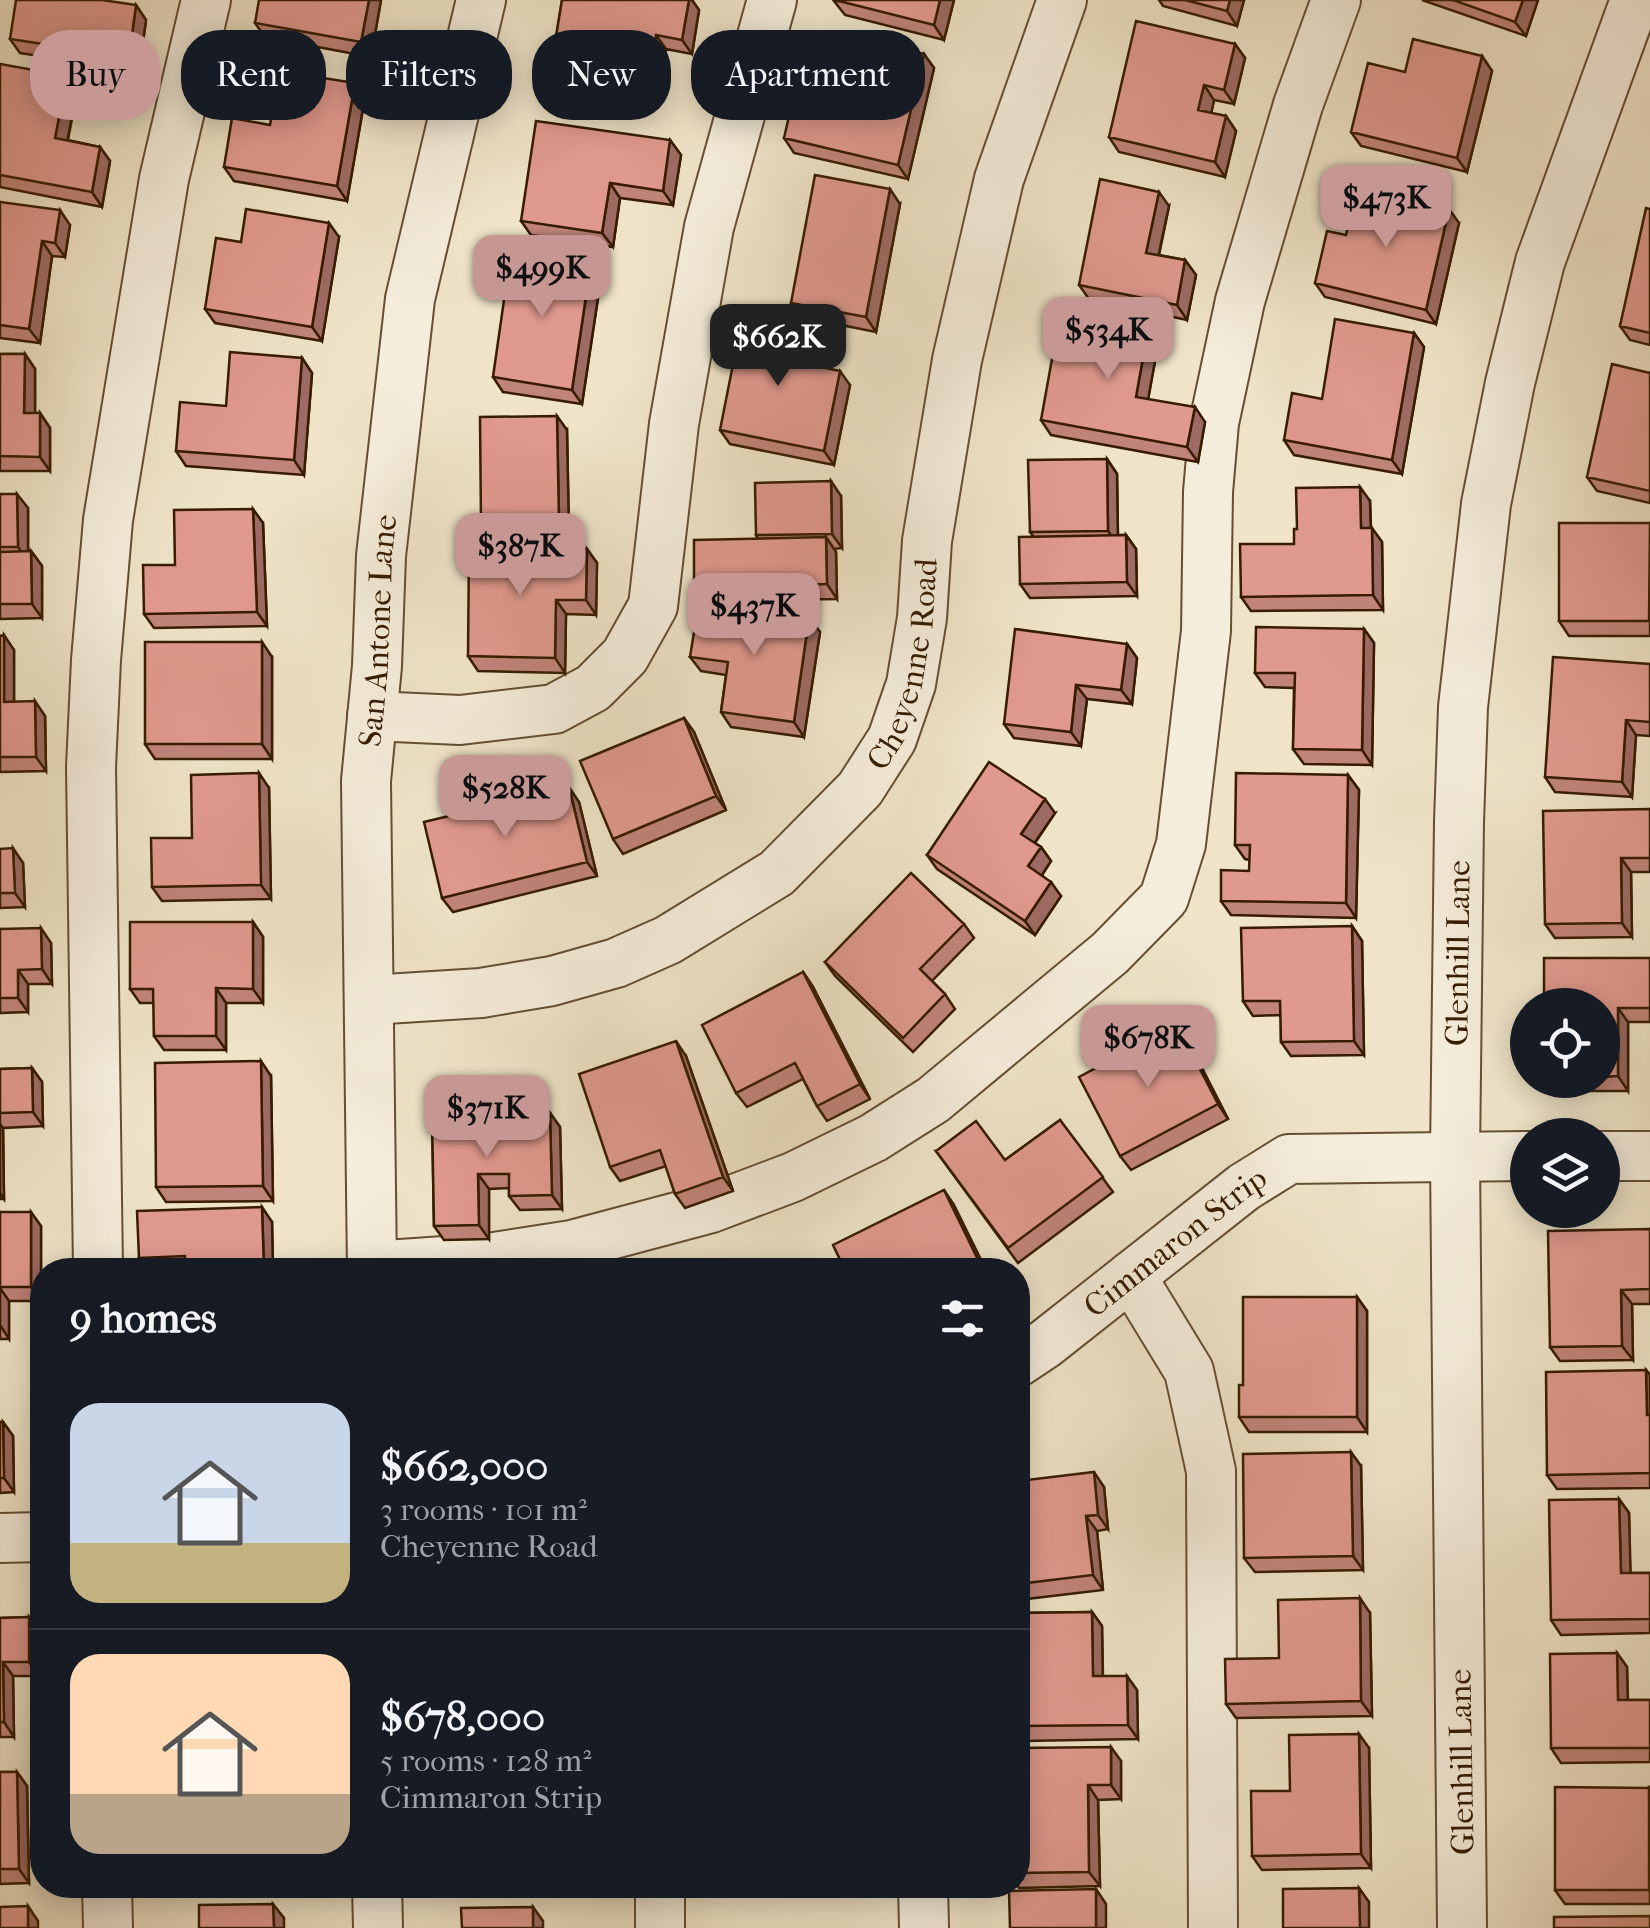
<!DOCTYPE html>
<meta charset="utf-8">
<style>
body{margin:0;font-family:"IM FELL French Canon",serif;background:#20242c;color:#f1f3f6;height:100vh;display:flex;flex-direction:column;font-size:38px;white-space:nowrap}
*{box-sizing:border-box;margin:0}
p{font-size:32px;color:#9ea1a6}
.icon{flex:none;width:55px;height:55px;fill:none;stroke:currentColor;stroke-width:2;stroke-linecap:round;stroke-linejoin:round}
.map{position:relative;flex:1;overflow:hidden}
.sheet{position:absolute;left:30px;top:1258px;width:1000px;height:640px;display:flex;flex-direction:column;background:#171b24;border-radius:40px;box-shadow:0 5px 25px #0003}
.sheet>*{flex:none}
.guide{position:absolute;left:30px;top:30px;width:1000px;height:90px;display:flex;gap:20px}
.tools{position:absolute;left:1510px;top:988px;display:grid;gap:20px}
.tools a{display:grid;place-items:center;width:110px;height:110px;border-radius:50%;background:#171b24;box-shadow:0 5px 25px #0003;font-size:50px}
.price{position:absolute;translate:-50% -85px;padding:0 22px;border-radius:20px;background:#c59692;color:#111;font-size:32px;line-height:65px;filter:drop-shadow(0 2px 5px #0008)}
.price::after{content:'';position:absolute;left:50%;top:60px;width:30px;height:22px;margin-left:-15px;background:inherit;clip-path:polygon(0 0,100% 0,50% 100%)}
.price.selected{background:#222;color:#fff}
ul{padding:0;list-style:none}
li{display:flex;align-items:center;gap:30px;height:250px;padding:0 40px}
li+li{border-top:2px solid #363941}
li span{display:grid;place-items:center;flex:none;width:280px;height:200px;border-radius:30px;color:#555}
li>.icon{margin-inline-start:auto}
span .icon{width:120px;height:120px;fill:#fffc;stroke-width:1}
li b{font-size:42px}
h2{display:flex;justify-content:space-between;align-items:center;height:120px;padding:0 40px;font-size:42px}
.tag{padding:0 35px;border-radius:40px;background:#171b24;box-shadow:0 5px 25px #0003;font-size:35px;line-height:90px}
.tag.selected{background:#c59692;color:#111}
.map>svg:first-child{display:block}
</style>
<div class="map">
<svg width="1650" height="1928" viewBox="0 0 1650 1928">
<rect width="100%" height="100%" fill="#efe4c8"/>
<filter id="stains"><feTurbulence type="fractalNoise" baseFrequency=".002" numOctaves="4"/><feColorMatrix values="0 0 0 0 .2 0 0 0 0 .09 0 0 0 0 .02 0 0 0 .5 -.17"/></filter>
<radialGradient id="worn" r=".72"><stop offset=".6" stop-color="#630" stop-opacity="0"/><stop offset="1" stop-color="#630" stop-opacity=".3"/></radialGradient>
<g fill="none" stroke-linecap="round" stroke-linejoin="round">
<!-- minor casing -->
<g stroke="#654e32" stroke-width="52">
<g id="minor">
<path d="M372,716L460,720L554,709L593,688L625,656L653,606L674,424L709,227L772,0"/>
<path id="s1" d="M370,1000L481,993L552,981L616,963L668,940L777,873L860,789L892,739L911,684L922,618L927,541L957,360L999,179L1062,0"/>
<path d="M1602,1156H1650"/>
<path d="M372,1266L488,1258L572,1245L711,1208L793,1177L873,1138L933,1100L1110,953L1164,898L1181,844L1206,631L1208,492L1214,423L1240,301L1298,105L1336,0"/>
<path d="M98,1270L91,767L96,660L108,520L164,179L206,0"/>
<path id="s2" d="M372,1270L366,781L377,666L381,556L410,299L481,0"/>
<path d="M1131,1276L1189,1371L1211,1471L1213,1928"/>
<path id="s3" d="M1018,1362L1045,1344L1244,1187L1289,1159L1528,1156"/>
<path d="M0,1538L42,1537"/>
<path d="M107,1885L108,1928"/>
<path d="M377,1885L378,1928"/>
<path d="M660,1885V1928"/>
<path d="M923,1885L924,1928"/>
<path id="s4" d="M1462,1928L1455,1156L1459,822L1463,707L1486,504L1510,383L1540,262L1635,0"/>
</g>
</g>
<!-- minor -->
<use href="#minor" stroke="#f5eddb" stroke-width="48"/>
</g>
<!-- wall -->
<path fill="#c1847a" stroke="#371c00" stroke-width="2.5" d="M381,0L371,57L265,37L255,23Z
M562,0H692L699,10L692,54L666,49L662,78L636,74L631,100L560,88L550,74Z
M954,0L944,40L845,15L834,1Z
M1159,0H1244L1237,26L1163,6Z
M1422,0H1538L1526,36Z
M136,5L146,20L139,71L20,53L10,39Z
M1235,44L1245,58L1234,104L1214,100L1211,113L1226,116L1236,131L1225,177L1119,152L1109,137Z
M924,54L934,68L908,179L794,153L784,138L829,98Z
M1482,56L1492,71L1467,172L1361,146L1351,132L1405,72Z
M0,64L77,91L68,140L100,147L110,161L102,207L0,187Z
M355,83L365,97L347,201L234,181L224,167L270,125Z
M670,140L681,155L673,205L620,198L613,247L531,235L521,221Z
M0,202L70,225L65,257L52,256L40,343L0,338Z
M900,204L876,332L801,317L791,303Z
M1169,206L1159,255L1185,260L1196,275L1187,320L1089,299L1079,285Z
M1650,209V345L1630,340L1620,326Z
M1459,223L1436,324L1325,297L1315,283L1346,235Z
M339,237L322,341L215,323L205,309Z
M601,278L582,404L503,392L493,377Z
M802,331L813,345L809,365L850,385L834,465L730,444L720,430Z
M1414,333L1424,347L1402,474L1294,455L1284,440L1322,399Z
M1159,339L1148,399L1205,422L1198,462L1051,435L1041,420Z
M0,354H25L35,369V413H40L50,428V471H0Z
M302,358L312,373L304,475L186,466L176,451Z
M1650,373V503L1597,491L1587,477Z
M567,430L569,536L492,537L481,523Z
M1107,459L1117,474L1118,535H1126L1136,549L1137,596L1030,598L1020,584L1033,536L1030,532Z
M0,494L28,508V551H31L42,566V618L0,619Z
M841,496L842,548L834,549L836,552L837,599L705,601L694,587L758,539L756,535Z
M1370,501L1371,528L1382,542L1383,610L1251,611L1241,597L1294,544Z
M263,523L267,626L154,628L144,614L175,565Z
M1650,523V636H1569L1559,621Z
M587,549L597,563L596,615L566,614L565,673L478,671L468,656Z
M809,618L820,632L804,737L731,727L721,712L726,675L701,671L690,657Z
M1364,629L1374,643L1372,765L1304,764L1293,749L1294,688L1265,687L1255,673Z
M0,636L14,650V702L45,716L46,771L0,772Z
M1127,644L1137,658L1132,704L1087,699L1081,746L1014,738L1004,724Z
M272,657V759H155L145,744Z
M1650,664V736L1636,735L1632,797L1555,792L1545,777Z
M684,718L694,732L726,810L623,854L613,839Z
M1348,775L1359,790L1356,918L1231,915L1221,901L1249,871L1250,860L1245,859L1235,845Z
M269,788L271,899L162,901L152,887L192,838Z
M522,798L579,802L597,876L453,912L442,898Z
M1650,809V872H1631L1632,937L1555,938L1545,924Z
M1055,813L1035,843L1041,847L1051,861L1042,875L1061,896L1035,935L937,869L927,855Z
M0,849L23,863L25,907L0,908Z
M253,922L263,937V1003H226V1050H164L154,1036V1003H140L130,989Z
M964,924L974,938L932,981L945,994L955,1009L913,1052L835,976L825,962Z
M1352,926L1362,941L1364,1055L1291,1056L1281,1042V1015L1253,1016L1243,1001Z
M0,929L51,943L52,984H28V1012L0,1013Z
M1650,958V1022H1628V1091H1554L1546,1080H1602V1005Z
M803,972L813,987L870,1099L827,1121L817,1106L803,1079L747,1107L736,1093Z
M1187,1039L1228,1119L1131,1170L1120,1156Z
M686,1056L733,1191L685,1208L675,1194L666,1166L620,1181L610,1167Z
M32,1068L42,1082L43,1126L3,1128L4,1199H0V1069Z
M271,1076L273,1201L166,1202L156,1187Z
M550,1113L560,1127L562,1209L520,1210L509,1196V1188L489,1189V1239L444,1240L434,1226L432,1115Z
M1060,1120L1113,1192L1018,1263L936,1151L1005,1160Z
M0,1212L41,1226V1301H9V1339H0Z
M272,1222L273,1270H147L139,1258Z
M1650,1229V1304H1632L1633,1360L1560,1361L1550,1347Z
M1357,1297L1367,1311V1432H1249L1239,1417Z
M1646,1370L1650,1375V1488L1557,1489L1547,1475Z
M0,1422H3L13,1436L14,1492L0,1493Z
M1361,1466L1363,1570L1255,1572L1244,1558Z
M1018,1481L1104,1487L1108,1529L1097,1531L1103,1590L1018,1600Z
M1619,1499L1629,1513L1630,1573H1650V1633L1561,1635L1551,1620Z
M1092,1612L1102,1626L1103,1676L1137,1690L1138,1739L1022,1741L1018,1734V1613Z
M1370,1613L1372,1716L1236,1718L1226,1704L1279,1658Z
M29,1617L39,1632V1676H13L14,1737H0V1618Z
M1617,1653L1627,1667L1628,1700H1650V1762L1561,1763L1551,1748Z
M1018,1748L1121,1761V1799L1098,1800L1100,1886L1019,1888L1017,1885Z
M1369,1748L1371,1868L1262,1870L1252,1856L1290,1791Z
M0,1772H17L27,1786L29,1883L0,1884Z
M1649,1788L1650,1904H1565L1555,1890Z
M177,1885H268L178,1887Z"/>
<!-- shaded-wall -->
<path fill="#9d6b63" stroke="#371c00" stroke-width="2.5" d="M369,0H381L371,57L361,42Z
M689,0H692L699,10L692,54L682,40Z
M940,0H954L944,40L934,25Z
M1230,0H1244L1237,26L1227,11Z
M1523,0H1538L1526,36L1515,22Z
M136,5L146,20L139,71L129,57Z
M656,35L666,49L662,78L652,64Z
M1235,44L1245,58L1234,104L1224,90Z
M924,54L934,68L908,179L898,165Z
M1482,56L1492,71L1467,172L1457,158Z
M626,59L636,74L631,100L621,86Z
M67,76L77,91L65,152L55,138Z
M355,83L365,97L347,201L337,186Z
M1204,85L1214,100L1209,124L1198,110Z
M1226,116L1236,131L1225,177L1215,162Z
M670,140L681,155L673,205L663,191Z
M100,147L110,161L102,207L92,192Z
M610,183L620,198L613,247L602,233Z
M890,189L900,204L876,332L866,317Z
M1159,192L1169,206L1156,267L1146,253Z
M1449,209L1459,223L1436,324L1426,310Z
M60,210L70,225L65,257L55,243Z
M329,223L339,237L322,341L312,327Z
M42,241L52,256L40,343L29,329Z
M1185,260L1196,275L1187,320L1177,305Z
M591,263L601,278L582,404L572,390Z
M1149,324L1159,339L1146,411L1136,397Z
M802,331L813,345L807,377L797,362Z
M1414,333L1424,347L1402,474L1392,460Z
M25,354L35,369V427L24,413Z
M302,358L312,373L304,475L294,460Z
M840,371L850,385L834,465L824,451Z
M1195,407L1205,422L1198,462L1187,447Z
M40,413L50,428V471L40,457Z
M557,416L567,430L569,536L559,521Z
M1107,459L1117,474L1118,545L1108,531Z
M831,481L841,496L842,548L832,534Z
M1360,487L1370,501L1371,542L1361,528Z
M17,494L28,508V562L18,547Z
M253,509L263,523L267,626L257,612Z
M1372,528L1382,542L1383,610L1373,595Z
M1126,535L1136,549L1137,596L1127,582Z
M826,537L836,552L837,599L827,584Z
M587,549L597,563L596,615L586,600Z
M31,551L42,566V618L32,604Z
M556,600L566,614L565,673L555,658Z
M809,618L820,632L804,737L794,722Z
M1364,629L1374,643L1372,765L1362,750Z
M4,635L14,650V716L4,702Z
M262,642L272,657V759L262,744Z
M1127,644L1137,658L1132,704L1121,690Z
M1076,685L1087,699L1081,746L1071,732Z
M35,701L45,716L46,771L36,757Z
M684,718L694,732L726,810L716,796Z
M1626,720L1636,735L1632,797L1622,782Z
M259,773L269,788L271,899L261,885Z
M1348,775L1359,790L1356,918L1346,903Z
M513,784L523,799L516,800Z
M569,787L579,802L597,876L587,862Z
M1045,799L1055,813L1031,848L1021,834Z
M1041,847L1051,861L1038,881L1028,866Z
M13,848L23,863L25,907L15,893Z
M1621,858L1631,872L1632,937L1622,923Z
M1051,882L1061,896L1035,935L1025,921Z
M253,922L263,937V1003L253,989Z
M1352,926L1362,941L1364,1055L1354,1041Z
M41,928L51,943L52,984L42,969Z
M18,970L28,984V1012L18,998Z
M803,972L813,987L870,1099L860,1084Z
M216,988L226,1003V1050L216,1036Z
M1618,1008L1628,1022V1091L1618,1076Z
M1177,1025L1187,1039L1228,1119L1218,1104Z
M676,1041L686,1056L733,1191L723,1177Z
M261,1061L271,1076L273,1201L263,1186Z
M32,1068L42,1082L43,1126L33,1112Z
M550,1113L560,1127L562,1209L552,1195Z
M0,1124L3,1128L4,1199L0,1193Z
M478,1174L489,1189V1239L479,1225Z
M944,1190L954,1205L986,1270H983Z
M262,1207L272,1222L273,1270H264Z
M31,1212L41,1226V1301L31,1287Z
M0,1288L9,1301V1339L0,1325Z
M1621,1290L1632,1304L1633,1360L1622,1346Z
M1357,1297L1367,1311V1432L1357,1417Z
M1646,1370L1650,1375V1420L1647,1415Z
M3,1422L13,1436L14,1492L4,1478Z
M1351,1452L1361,1466L1363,1570L1353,1556Z
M1094,1472L1104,1487L1108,1529L1098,1515Z
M1619,1499L1629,1513L1631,1587L1621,1573Z
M1086,1516L1097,1531L1103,1590L1093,1575Z
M1360,1598L1370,1613L1372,1716L1361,1701Z
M1092,1612L1102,1626L1103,1691L1093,1676Z
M29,1617L39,1632V1676L29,1662Z
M1617,1653L1627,1667L1628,1714L1618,1700Z
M3,1662L13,1676L14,1737L4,1722Z
M1127,1676L1137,1690L1138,1739L1128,1725Z
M1359,1734L1369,1748L1371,1868L1361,1854Z
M1111,1747L1121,1761V1799L1111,1785Z
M17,1772L27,1786L29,1883L19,1869Z
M1088,1785L1098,1800L1100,1886L1089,1872Z
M1649,1788L1650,1789V1892L1649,1890Z
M1359,1888L1369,1902V1928H1360Z
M1096,1889L1106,1904V1928H1096Z
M273,1904L284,1918V1928H274Z
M28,1906L38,1921V1928H28Z
M533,1907L543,1921V1928H533Z"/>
<!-- building -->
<path fill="#e0998e" stroke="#371c00" stroke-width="2.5" d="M16,0H102L136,5L129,57L10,39Z
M259,0H369L361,42L255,23Z
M562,0H689L682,40L656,35L652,64L626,59L621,86L550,74Z
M835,0H940L934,25Z
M1185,0H1230L1227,11Z
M1453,0H1523L1515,22Z
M1136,21L1235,44L1224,90L1204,85L1198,110L1226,116L1215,162L1109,137Z
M843,35L924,54L898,165L784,138L795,90L829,98Z
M1413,39L1482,56L1457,158L1351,132L1368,63L1405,72Z
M0,64L67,76L55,138L100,147L92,192L0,175Z
M279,71L355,83L337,186L224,167L232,118L270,125Z
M536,121L670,140L663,191L610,183L602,233L521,221Z
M815,175L890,189L866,317L791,303Z
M1100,179L1159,192L1146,253L1185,260L1177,305L1079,285Z
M1356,188L1449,209L1426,310L1315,283L1327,231L1346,235Z
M0,202L60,210L55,243L42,241L29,329L0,325Z
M1646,208L1650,209V333L1620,326Z
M246,209L329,223L312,327L205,309L216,238L241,242Z
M511,251L591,263L572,390L493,377Z
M1061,309L1149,324L1136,397L1195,407L1187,447L1041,420Z
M742,319L802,331L797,362L840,371L824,451L720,430Z
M1335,319L1414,333L1392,460L1284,440L1292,393L1322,399Z
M230,352L302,358L294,460L176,451L180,402L226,406Z
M0,354H25L24,413H40V457L0,456Z
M1612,364L1650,373V491L1587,477Z
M557,416L559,521L481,523L480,417Z
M1107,459L1108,531L1030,532L1028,460Z
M831,481L832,534L756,535L755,483Z
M1360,487L1361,528H1372L1373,595L1241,597L1240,544H1294V529H1297L1296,488Z
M0,494H17L18,547H0Z
M253,509L257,612L144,614L143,565H175L174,510Z
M1559,523H1650L1649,621H1559Z
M1126,535L1127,582L1020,584L1019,537Z
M826,537L827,584L694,587V540Z
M469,547L587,549L586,600H556L555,658L468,656Z
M31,551L32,604H0V552Z
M699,601L809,618L794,722L721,712L728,662L690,657Z
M1256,627L1364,629L1362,750L1293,749L1295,673H1255Z
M1015,629L1127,644L1121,690L1076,685L1071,732L1004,724Z
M4,635V702L35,701L36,757H0V636Z
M145,642H262V744H145Z
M1553,657L1650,664V722L1626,720L1622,782L1545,777Z
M684,718L716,796L613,839L580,761Z
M989,762L1045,799L1021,834L1041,847L1028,866L1051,882L1025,921L927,855Z
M259,773L261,885L152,887L151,838H192L191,775Z
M1236,773L1348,775L1346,903L1221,901V870L1249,871L1250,845H1235Z
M513,784L516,800L569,787L587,862L442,898L424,822L470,811L467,796Z
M1650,809V858H1621L1622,923L1545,924L1543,811Z
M13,848L15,893H0V849Z
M911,873L964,924L920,969L945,994L903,1038L825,962Z
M130,922H253V989L216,988V1036H154L153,989H130Z
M1352,926L1354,1041L1281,1042L1280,1001H1243L1241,928Z
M41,928L42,969L18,970V998H0V929Z
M1544,958H1650V1008H1618V1076L1602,1077V1005H1544Z
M803,972L860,1084L817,1106L795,1063L736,1093L702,1025Z
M1177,1025L1218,1104L1120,1156L1079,1077Z
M676,1041L723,1177L675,1194L660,1150L610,1167L579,1074Z
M261,1061L263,1186L156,1187L155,1063Z
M32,1068L33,1112L0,1113V1069Z
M550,1113L552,1195L509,1196V1174H478L479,1225L434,1226L432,1115Z
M1060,1120L1103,1177L1008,1248L936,1151L976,1121L1005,1160Z
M944,1190L983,1270H845L833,1245Z
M262,1207L264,1270H185V1256L139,1258L137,1211Z
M0,1212H31V1287H0Z
M1650,1229V1289L1621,1290L1622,1346L1550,1347L1548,1231Z
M1243,1297H1357V1417H1239V1385H1243Z
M1646,1370L1647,1415H1650V1473L1547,1475L1546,1372Z
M0,1422H3L4,1478H0Z
M1351,1452L1353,1556L1244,1558L1243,1454Z
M1094,1472L1098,1515L1086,1516L1093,1575L1018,1584V1481Z
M1619,1499L1621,1573H1650V1619L1551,1620L1549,1500Z
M1360,1598L1361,1701L1226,1704L1225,1659L1279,1658L1278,1600Z
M1092,1612L1093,1676H1127L1128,1725L1018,1726V1613Z
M29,1617V1662H3L4,1722H0V1618Z
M1617,1653L1618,1700H1650V1748H1551L1550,1654Z
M1359,1734L1361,1854L1252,1856L1251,1791H1290L1289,1735Z
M1111,1747V1785H1088L1089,1872L1018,1873V1748Z
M0,1772H17L19,1869H0Z
M1555,1787L1649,1788V1890H1555Z
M1359,1888L1360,1928H1283V1889Z
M1096,1889V1928H1010L1009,1891Z
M273,1904L274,1928H199V1905Z
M28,1906V1928H0V1907Z
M533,1907V1928H462L461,1908Z
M1650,1916V1928H1554V1917Z"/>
<g text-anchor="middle" stroke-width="8" stroke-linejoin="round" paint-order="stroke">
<!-- street labels -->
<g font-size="32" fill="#371c00" stroke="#f5eddb">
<text dy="11" stroke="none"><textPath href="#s2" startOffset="640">San Antone Lane</textPath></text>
<text dy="11" stroke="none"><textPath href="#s1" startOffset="688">Cheyenne Road</textPath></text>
<text dy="11" stroke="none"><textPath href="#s4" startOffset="975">Glenhill Lane</textPath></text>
<text dy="11" stroke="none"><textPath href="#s3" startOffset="198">Cimmaron Strip</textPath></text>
<text transform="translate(1461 1762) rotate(-91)" y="11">Glenhill Lane</text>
</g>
</g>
<rect width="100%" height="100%" filter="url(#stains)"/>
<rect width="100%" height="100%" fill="url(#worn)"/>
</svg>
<div class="tools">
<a><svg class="icon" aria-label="locate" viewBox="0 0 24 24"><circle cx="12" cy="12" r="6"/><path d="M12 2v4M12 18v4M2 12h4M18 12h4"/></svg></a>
<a><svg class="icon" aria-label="layers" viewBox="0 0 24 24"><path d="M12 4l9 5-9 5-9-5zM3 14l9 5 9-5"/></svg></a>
</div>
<b class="price" style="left:1386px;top:250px">$473K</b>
<b class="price" style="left:542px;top:320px">$499K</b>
<b class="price" style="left:1108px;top:382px">$534K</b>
<b class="price selected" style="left:778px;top:389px">$662K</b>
<b class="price" style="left:520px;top:598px">$387K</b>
<b class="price" style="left:754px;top:658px">$437K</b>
<b class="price" style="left:505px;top:840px">$528K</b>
<b class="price" style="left:1148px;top:1090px">$678K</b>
<b class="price" style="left:487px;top:1160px">$371K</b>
<div class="guide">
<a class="tag selected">Buy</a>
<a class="tag">Rent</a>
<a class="tag">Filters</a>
<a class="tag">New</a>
<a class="tag">Apartment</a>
</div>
<section class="sheet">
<h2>9 homes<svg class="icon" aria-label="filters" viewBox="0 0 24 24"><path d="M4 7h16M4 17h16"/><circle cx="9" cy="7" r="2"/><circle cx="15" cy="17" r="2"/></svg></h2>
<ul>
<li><span style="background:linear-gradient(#c9d6e8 70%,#c2b280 0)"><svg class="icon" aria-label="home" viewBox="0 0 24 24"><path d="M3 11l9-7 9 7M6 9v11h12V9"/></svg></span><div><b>$662,000</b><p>3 rooms · 101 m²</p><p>Cheyenne Road</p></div></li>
<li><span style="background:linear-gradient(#ffd9b3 70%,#b9a48a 0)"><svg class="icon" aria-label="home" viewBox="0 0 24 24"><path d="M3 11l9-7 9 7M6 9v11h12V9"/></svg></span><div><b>$678,000</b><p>5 rooms · 128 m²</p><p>Cimmaron Strip</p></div></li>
</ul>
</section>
</div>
